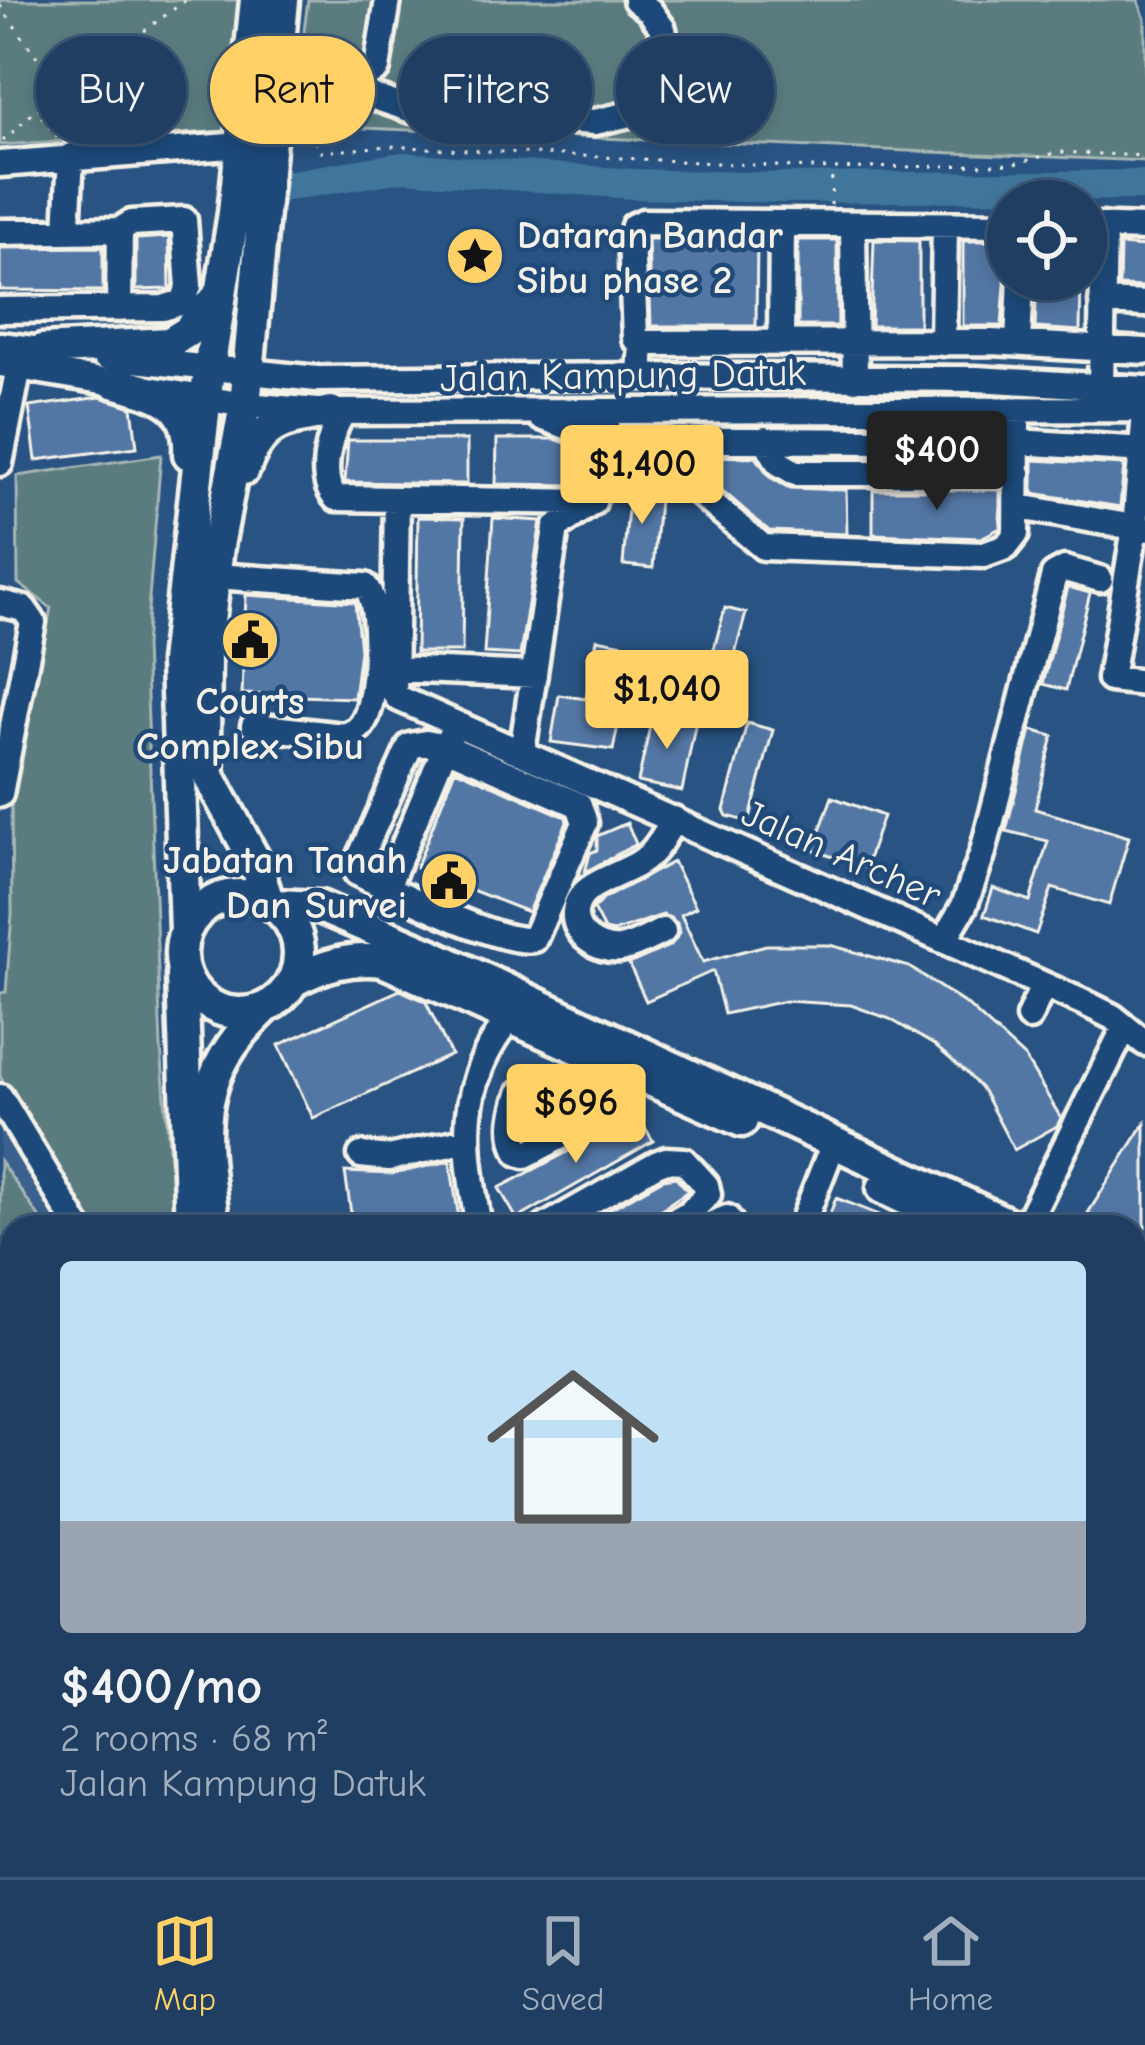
<!DOCTYPE html>
<meta charset="utf-8">
<style>
body{margin:0;font-family:"Comic Neue",sans-serif;background:#274568;color:#f1f3f6;height:100vh;display:flex;flex-direction:column;font-size:45px;white-space:nowrap}
*{box-sizing:border-box;margin:0}
p{font-size:39px;color:#a1aebe}
.icon{flex:none;width:66px;height:66px;fill:none;stroke:currentColor;stroke-width:2;stroke-linecap:round;stroke-linejoin:round}
.map{position:relative;flex:1;overflow:hidden}
.sheet{position:absolute;left:0px;top:1215px;width:1146px;height:663px;display:flex;flex-direction:column;background:#1f3e62;border-radius:36px 36px 0 0;box-shadow:0 6px 18px #0003,0 0 0 3px #3c5777}
.sheet>*{flex:none}
.hud{position:absolute;left:36px;top:36px;width:1074px;height:108px;display:flex;gap:24px}
.fabs{position:absolute;left:987px;top:180px;display:grid;gap:24px}
.fabs a{display:grid;place-items:center;width:120px;height:120px;border-radius:50%;background:#1f3e62;box-shadow:0 6px 18px #0003,0 0 0 3px #3c5777;font-size:60px}
.price{position:absolute;translate:-50% -102px;padding:0 27px;border-radius:12px;background:#ffd166;color:#111;font-size:39px;line-height:78px;filter:drop-shadow(0 3px 6px #0008)}
.price::after{content:'';position:absolute;left:50%;top:72px;width:36px;height:27px;margin-left:-18px;background:inherit;clip-path:polygon(0 0,100% 0,50% 100%)}
.price.selected{background:#222;color:#fff}
ul{padding:0;list-style:none}
li{display:grid;align-content:center;gap:24px;height:636px;padding:0 60px}
li span{display:grid;place-items:center;height:372px;border-radius:12px;color:#555}
li>.icon{margin-inline-start:auto}
span .icon{width:216px;height:216px;fill:#fffc;stroke-width:1}
li b{font-size:51px}
.pill{padding:0 42px;border-radius:54px;background:#1f3e62;box-shadow:0 6px 18px #0003,0 0 0 3px #3c5777;font-size:42px;line-height:108px}
.pill.selected{background:#ffd166;color:#111}
.menu{display:flex;justify-content:space-around;align-items:center;height:168px;border-top:3px solid #3c5777;background:#1f3e62;font-size:33px;color:#a1aebe}
.menu a{display:grid;justify-items:center;gap:6px}
.menu .selected{color:#ffd166}
.map>svg:first-child{display:block}
</style>
<div class="map">
<svg width="1145" height="1877" viewBox="0 0 1145 1877">
<rect width="100%" height="100%" fill="#295382"/>
<filter id="ink" filterUnits="userSpaceOnUse"><feTurbulence type="fractalNoise" baseFrequency=".00833" numOctaves="2"/><feDisplacementMap in="SourceGraphic" scale="24" xChannelSelector="R" yChannelSelector="G"/><feConvolveMatrix kernelMatrix="1 2 1 2 8 2 1 2 1" color-interpolation-filters="sRGB"/></filter>
<g filter="url(#ink)">
<!-- built -->
<path fill="#3a618e" d="M0,1127L59,1227H12V1326L0,1328Z"/>
<!-- green -->
<path fill="#5a7b7f" stroke="#a7b6b4" stroke-width="3" d="M0,0H244L226,131L0,145Z
M308,0H1138L1145,19V161L292,125Z
M161,455L145,646L161,1047L175,1227H85L0,1076V993L6,992L12,914L11,797L51,608L18,583L17,476Z
M0,1161L46,1227H12V1316L0,1319Z"/>
<g fill="none" stroke-linecap="round" stroke-linejoin="round">
<!-- river -->
<path stroke="#3f769b" stroke-width="30" d="M274,188L402,167L633,184L785,188L1145,185"/>
</g>
<!-- building -->
<path fill="#5377a5" stroke="#f4f1e8" stroke-width="3" d="M169,237L170,289L136,290V239Z
M648,239H689L694,244L703,239H757L756,326H651Z
M798,240H837L838,326H798Z
M874,240L919,241V326H871Z
M963,241H1008L1002,326H963Z
M1120,245L1145,247V287L1119,286Z
M103,247V291L0,290V248Z
M1037,279H1081L1080,331L1035,328Z
M100,397L132,407L137,447L36,460L29,407Z
M497,439H555L585,450L579,485L496,484Z
M348,440H467V484L345,482Z
M692,456L756,457L770,477L789,488L846,490L847,534L769,531L696,468Z
M1033,460L1124,465L1120,507L1033,493Z
M630,486L660,489L653,568L623,565Z
M873,490H1000V528L981,538L873,534Z
M418,517L464,518L462,652H416Z
M493,518L541,521L520,655L484,653Z
M1068,587L1090,593L1066,690L1043,684Z
M246,595L355,602L360,650L354,698L242,694Z
M725,608L746,613L721,706L700,700Z
M597,639L634,646L613,750L551,742L559,695L586,699Z
M653,712L696,721L682,791L638,782Z
M747,723L773,730L749,822L727,816L724,810Z
M1031,730L1053,736L1035,809L1129,837L1109,905L1052,888L1036,934L984,915L993,888L1030,901L1048,841L1006,831Z
M455,769L566,817L567,822L528,912L416,868Z
M832,797L883,816L865,868L813,850Z
M627,823L636,844L585,872L590,853L597,850V836Z
M673,862L696,907L681,915L703,962L766,945H830L909,967L967,1005L1025,1058L1061,1118L1057,1126L1014,1150L983,1091L966,1072L934,1045L890,1019L851,1005L785,1001L724,1014L713,971L646,1001L629,964L671,945L679,933L677,923L663,915L613,932L604,930L593,909L603,899Z
M400,990L426,1002L451,1055L313,1118L279,1045Z
M635,1110L653,1141L517,1219L499,1188L596,1137Z
M1145,1123V1227H1112L1088,1213Z
M450,1161L459,1219L411,1227H353L345,1172L392,1174Z
M676,1177L688,1191L635,1227H578L663,1179Z
M836,1198L882,1216L878,1227H825Z"/>
<g fill="none" stroke-linecap="round" stroke-linejoin="round">
<!-- minor casing -->
<g stroke="#f4f1e8" stroke-width="33">
<path id="minor" d="M350,89L412,110L595,122L630,114L647,108L657,98L668,56L663,29L650,11L636,0
M274,92C319,95 341,96 377,68L388,0
M0,164L242,145
M853,225L855,379
M1086,226L1145,228
M67,231L71,156
M0,232L120,230L131,223L184,220L189,286L183,302L163,308L0,310
M1102,302L1145,304
M119,309L120,230
M642,343L991,342L1145,351
M781,343L782,225
M943,343L945,226
M1018,343L1021,279
M0,345L58,352
M105,357L317,379L640,376L976,379L1145,389
M0,364L245,405L331,412L1145,409
M640,376L642,343L635,338L631,236L634,226L643,222L1008,225
M1101,386L1104,226
M344,412C329,431 317,479 336,498L593,502
M1145,413L1135,528L1110,679L1145,683
M541,417L603,439L1017,442L1145,450
M765,439L779,463L796,473H1018
M675,440V465L683,479L763,547L984,555L1006,547L1016,534L1017,426
M0,463L19,367
M397,499L394,693L398,698L1089,1005L1113,1017L1145,1043
M1019,507L1145,529
M214,576L365,586C383,605 377,695 365,719C360,729 354,733 343,736L254,726
M0,603L24,609L33,622L0,794
M395,669L534,675
M426,743L446,747L579,805L585,823L534,939C504,947 390,889 357,873L356,867L410,746Z
M522,752L556,528L593,502L607,423
M387,887L450,736
M663,931C650,937 634,947 620,949C598,951 573,935 575,912C578,880 627,876 647,857C659,847 666,832 674,819
M945,938L964,906L983,852L1054,575L1065,569L1100,579
M1029,1017L1043,986
M533,1088L595,1108L597,1113L588,1122L525,1155L519,1153C509,1132 513,1116 520,1094Z
M0,1097L78,1227
M361,1155L389,1158L467,1140
M479,1227C465,1146 455,1084 511,1017
M545,1227L656,1164L666,1160L684,1161L706,1185L708,1194L689,1213L664,1227
M705,1227L727,1218L733,1227
M801,1227L827,1160
M1025,1227L1125,1027
M0,1365L12,1357
M1134,1502L1145,1488
M0,1573L12,1568
M1134,1738L1145,1747
M0,1789L12,1786
M39,1866L41,1877
M201,1866L203,1877"/>
</g>
<!-- major casing -->
<g stroke="#f4f1e8" stroke-width="39">
<path id="major" d="M42,350L169,343L187,332L219,295
M113,382C157,394 192,399 189,454
M244,469C262,419 285,421 331,412
M181 954a59 59 0 1 1 118 0a59 59 0 1 1-118 0Z
M268,901L255,861L210,778L204,745L205,655L218,546L245,405L283,0
M274,905L320,907L430,954L1015,1227
M185,932L176,662L209,369L234,213L256,0
M182,975L191,1227
M293,981C324,965 349,957 383,961L742,1121
M883,1188L964,1227
M214,1227C202,1132 190,1079 265,1008
M1134,1294L1145,1300
M1134,1325L1145,1333
M264,1866L265,1877
M288,1866L290,1877"/>
</g>
<!-- path -->
<path stroke="#f4f1e8" stroke-width="3" stroke-dasharray="3 9" stroke-linecap="butt" d="M0,6L82,119L56,136L37,110L186,0
M297,129L308,130L320,152L389,146L832,169L1014,164L1059,152L1145,156
M3,141L35,111
M831,205L832,173"/>
<!-- minor -->
<use href="#minor" stroke="#1f4a7a" stroke-width="24"/>
<!-- major -->
<use href="#major" stroke="#1f4a7a" stroke-width="30"/>
</g>
</g>
<!-- icons -->
<defs>
<g id="sight-disc" transform="scale(3)"><circle r="9.5" fill="#ffd166" stroke="#1f4a7a"/><path d="M0-6L1.8-2.2L6-1.7L2.9 1.2L3.7 5.4L0 3.3L-3.7 5.4L-2.9 1.2L-6-1.7L-1.8-2.2Z" fill="#111"/></g>
<g id="civic-disc" transform="scale(3)"><circle r="9.5" fill="#ffd166" stroke="#1f4a7a"/><path d="M-.6-6.5H3V-4.5H.6V-3L4-1V1h2V6H-6V1h2V-1L-.6-3ZM-1.2 2.5V6h2.4V2.5Z" fill="#111"/></g>
</defs>
<g fill-rule="evenodd">
<use href="#sight-disc" x="475" y="256"/>
<use href="#civic-disc" x="250" y="640"/>
<use href="#civic-disc" x="449" y="881"/>
</g>
<g text-anchor="middle" stroke-width="9" stroke-linejoin="round" paint-order="stroke">
<!-- poi labels -->
<g font-size="39" font-weight="bold" fill="#f4f1e8" stroke="#1f4a7a" text-anchor="start">
<text x="517" y="248">Dataran Bandar<tspan x="517" dy="45">Sibu phase 2</tspan></text>
<text x="250" y="714" text-anchor="middle">Courts<tspan x="250" dy="45">Complex Sibu</tspan></text>
<text x="407" y="873" text-anchor="end">Jabatan Tanah<tspan x="407" dy="45">Dan Survei</tspan></text>
</g>
<!-- street labels -->
<g font-size="39" fill="#f4f1e8" stroke="#1f4a7a">
<text transform="translate(623 374) rotate(-1)" y="14">Jalan Kampung Datuk</text>
<text transform="translate(842 853) rotate(24)" y="14">Jalan Archer</text>
</g>
</g>
</svg>
<div class="fabs">
<a><svg class="icon" aria-label="locate" viewBox="0 0 24 24"><circle cx="12" cy="12" r="6"/><path d="M12 2v4M12 18v4M2 12h4M18 12h4"/></svg></a>
</div>
<b class="price selected" style="left:937px;top:513px">$400</b>
<b class="price" style="left:642px;top:527px">$1,400</b>
<b class="price" style="left:667px;top:752px">$1,040</b>
<b class="price" style="left:576px;top:1166px">$696</b>
<div class="hud">
<a class="pill">Buy</a>
<a class="pill selected">Rent</a>
<a class="pill">Filters</a>
<a class="pill">New</a>
</div>
<section class="sheet">
<ul>
<li><span style="background:linear-gradient(#bfe0f5 70%,#9aa5b1 0)"><svg class="icon" aria-label="home" viewBox="0 0 24 24"><path d="M3 11l9-7 9 7M6 9v11h12V9"/></svg></span><div><b>$400/mo</b><p>2 rooms · 68 m²</p><p>Jalan Kampung Datuk</p></div></li>
</ul>
</section>
</div>
<nav class="menu">
<a class="selected"><svg class="icon" aria-label="map" viewBox="0 0 24 24"><path d="M3 6l6-2 6 2 6-2v14l-6 2-6-2-6 2zM9 4v14M15 6v14"/></svg>Map</a>
<a><svg class="icon" aria-label="saved" viewBox="0 0 24 24"><path d="M7 4h10v16l-5-4-5 4z"/></svg>Saved</a>
<a><svg class="icon" aria-label="home" viewBox="0 0 24 24"><path d="M3 11l9-7 9 7M6 9v11h12V9"/></svg>Home</a>
</nav>
